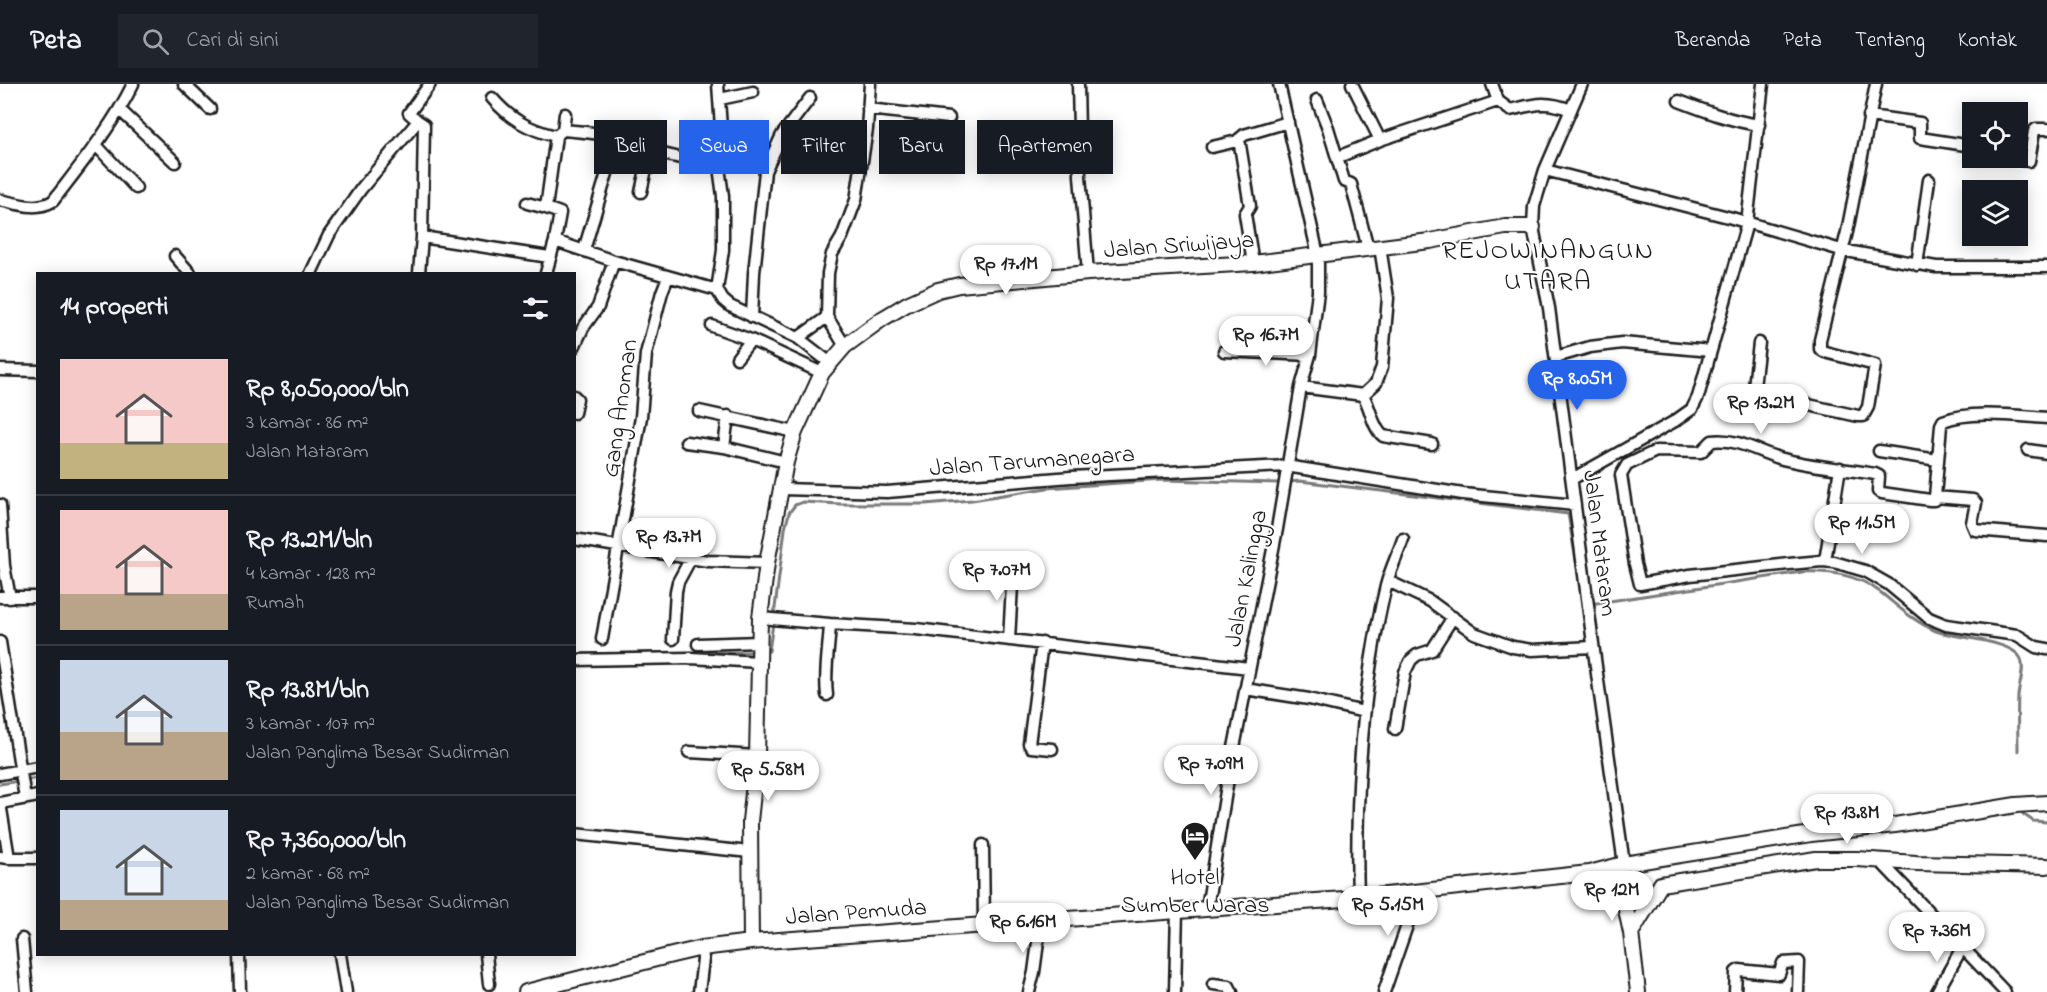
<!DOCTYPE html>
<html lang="id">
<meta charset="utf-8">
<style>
body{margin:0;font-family:"Indie Flower",sans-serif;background:#20242c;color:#f1f3f6;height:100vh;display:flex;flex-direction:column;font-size:22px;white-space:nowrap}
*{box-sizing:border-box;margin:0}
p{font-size:20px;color:#9ea1a6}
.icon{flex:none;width:33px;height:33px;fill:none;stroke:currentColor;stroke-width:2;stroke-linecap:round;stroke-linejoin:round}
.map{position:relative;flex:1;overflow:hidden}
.details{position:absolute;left:36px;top:188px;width:540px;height:684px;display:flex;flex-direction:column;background:#171b24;border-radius:0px;box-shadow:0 3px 15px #0003}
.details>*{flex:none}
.banner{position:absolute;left:594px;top:36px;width:570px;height:54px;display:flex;gap:12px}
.tools{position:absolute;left:1962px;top:18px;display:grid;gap:12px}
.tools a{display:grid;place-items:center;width:66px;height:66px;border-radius:0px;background:#171b24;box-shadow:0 3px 15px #0003;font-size:30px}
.price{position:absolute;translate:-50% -51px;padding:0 14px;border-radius:21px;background:#fff;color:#222;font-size:20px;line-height:39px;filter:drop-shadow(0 2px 3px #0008)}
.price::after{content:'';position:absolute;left:50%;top:36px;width:18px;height:14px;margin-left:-9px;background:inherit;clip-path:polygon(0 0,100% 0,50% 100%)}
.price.selected{background:#2563eb;color:#fff}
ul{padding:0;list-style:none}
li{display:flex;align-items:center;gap:18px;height:150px;padding:0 24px}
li+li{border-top:2px solid #363941}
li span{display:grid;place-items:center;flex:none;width:168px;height:120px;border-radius:0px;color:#555}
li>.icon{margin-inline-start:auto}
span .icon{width:72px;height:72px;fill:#fffc;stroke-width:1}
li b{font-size:26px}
h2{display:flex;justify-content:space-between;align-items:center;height:72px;padding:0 24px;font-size:26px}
.tag{padding:0 21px;border-radius:0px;background:#171b24;box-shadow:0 3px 15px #0003;font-size:21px;line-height:54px}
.tag.selected{background:#2563eb;color:#fff}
header{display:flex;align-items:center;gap:36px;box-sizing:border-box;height:84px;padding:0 30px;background:#171b24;border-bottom:2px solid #363941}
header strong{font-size:28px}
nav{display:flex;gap:33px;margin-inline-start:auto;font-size:21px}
.search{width:420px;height:54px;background:#20242c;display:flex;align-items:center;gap:15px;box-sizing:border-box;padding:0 21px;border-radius:0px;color:#9ea1a6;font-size:22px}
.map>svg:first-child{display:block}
</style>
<header>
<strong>Peta</strong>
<div class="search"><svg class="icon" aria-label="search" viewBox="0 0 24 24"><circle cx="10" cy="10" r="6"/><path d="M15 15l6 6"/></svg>Cari di sini</div>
<nav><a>Beranda</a><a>Peta</a><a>Tentang</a><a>Kontak</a></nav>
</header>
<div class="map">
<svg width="2047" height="908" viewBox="0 0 2047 908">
<rect width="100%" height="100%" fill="#fff"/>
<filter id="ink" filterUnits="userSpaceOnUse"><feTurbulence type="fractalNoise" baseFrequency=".0167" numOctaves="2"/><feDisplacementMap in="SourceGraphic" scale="12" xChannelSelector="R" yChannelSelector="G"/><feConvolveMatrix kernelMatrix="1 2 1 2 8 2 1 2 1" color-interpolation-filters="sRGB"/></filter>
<g filter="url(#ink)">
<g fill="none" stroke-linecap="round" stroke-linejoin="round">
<!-- stream -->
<path stroke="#7a7a7a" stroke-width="3" d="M1590,520L1802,488C1829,487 1857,490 1880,508C1898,522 1914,538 1936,547C1955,554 2013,556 2021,575C2025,586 2019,600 2018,612C2017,630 2018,649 2018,667
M774,532L785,445L789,429L795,421L803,418L840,420H925L972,416L1047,404L1162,396L1278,399L1300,397L1568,430L1581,505
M762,567H769L773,539
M690,569L756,568
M574,570L657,569
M25,696L38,694
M0,700L19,697
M2023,730L2033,737L2047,738"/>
<!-- minor casing -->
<g stroke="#1c1c1c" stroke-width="15">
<path id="minor" d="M184,0L210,25
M1078,0L1080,92L1088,189
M1352,0L1380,56
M1582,0L1545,86L1534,122L1533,143L1549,224L1597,590L1624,780
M492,14C510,35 529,46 556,52L563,46L565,30
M720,15L753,8
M1317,16L1328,44L1344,97L1351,100L1368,164
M1498,17L1510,26C1535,20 1546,16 1571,26
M1679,17C1705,27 1731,37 1759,41
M868,25L949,34
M120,26L175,78
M1869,32L1920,39V54L1972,62
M418,37L409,29L430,0
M563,46C583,48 639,51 650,67L719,83
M1239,55L1250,122L1245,130L1253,179
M96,61L136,104
M1212,63L1237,57L1244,51L1288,38
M1020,71L1080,69
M1338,73L1380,56L1498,17L1492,0
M2009,74L2029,77L2034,47L2036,45H2047
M1545,86L1732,134L1841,166L1936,183H2047
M641,108L650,67
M0,116C19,120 36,127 53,117C82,79 112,43 133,0
M527,119L546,124
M422,153L549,173
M555,157L614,177L717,206L723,216L730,222L798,254L827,233
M584,166L608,86L612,52
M175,172L190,189
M1917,181L1929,96
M311,189L329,151L361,105L418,37L424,41L422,153L419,189
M546,189L555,157L560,129L546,124L556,52
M717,206L723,166V112L719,83L721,44L718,0
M752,233L754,189L765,87L782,51L810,14
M712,242L751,256L822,289
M798,254L829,278
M1759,259L1754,303L1755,309L1858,332H1863L1868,323L1875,281L1825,268L1820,265V256L1847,148L1876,0
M845,262L827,233L828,189L832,170L842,153L856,116L867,45L870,0
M574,263L583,244L598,223L614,177
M1224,267L1310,271
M1556,273L1590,263L1622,259L1711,267
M737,274L751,256
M0,286L38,287
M1301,303L1363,311C1371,324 1372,343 1383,352L1432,360
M1363,311L1376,299L1382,283L1388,214L1380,163
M574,312L577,315L574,329
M699,327L795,348
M686,358L724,363L786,378
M724,363L728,332
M2028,366L2047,369
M1879,367L1938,376
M1572,395L1675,337L1692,325L1698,313L1747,139L1763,0
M782,405L887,408L1071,393L1286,382L1463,410L1575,421
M1935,413L1941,341L1943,337C1972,326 2016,332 2047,334
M0,421L4,482L10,514
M2047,452L1975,446L1972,439L1976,419L1973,416L1935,413L1934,416H1930L1882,409L1878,407L1879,392L1875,390C1845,385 1807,382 1779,374C1756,367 1737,354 1712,357L1701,368L1656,367L1627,381L1621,391L1635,480L1640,500L1690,491L1789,480L1822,477L1834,478L1865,487L1888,500L1929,534L1946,541L2017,551L2036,563L2047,565
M574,455L708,477L767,479
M1825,477L1840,384
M1388,497L1430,517L1474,549L1513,563L1532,566L1593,563
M0,513H38
M760,534L830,540L916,545L1249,584
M602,555L641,333L646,270L662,208L668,193
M673,555L676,507L678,498L691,474
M1009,556L1013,483
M0,558L25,714
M1042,559L1029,660L1031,663L1052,665
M698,560L760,558
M574,576L691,574L759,578
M1245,605L1309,615L1364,628
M827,611C824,588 829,564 830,540
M1395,645L1405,588L1411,576L1417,571L1432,566L1453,533
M689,668L757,672
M0,690L38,683
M0,719L38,712
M574,750L750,768
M983,761L984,840
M0,773L9,774L0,719
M9,774H38
M1880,777L2005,908
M1358,814C1355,713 1362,600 1386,502C1390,486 1398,470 1403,455
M1207,824L1229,689L1277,445L1301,303L1310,271L1318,208V171L1279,0
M22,855L27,908
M239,870L240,908
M340,870L346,908
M486,870L489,900
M1213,900L1229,902L1232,908
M699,908L703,875L702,864
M1029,908L1034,888L1041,836
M1175,908L1177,826
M1384,908L1419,807
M1735,908L1736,888L1739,886L1779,890L1783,879L1799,878L1798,908
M1937,908L1962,864"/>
</g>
<!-- major casing -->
<g stroke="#1c1c1c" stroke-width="18">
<path id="major" d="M1589,789L1609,801L1625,821
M1628,799L1625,821L1631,849L1638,908
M1631,849L1661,800L1816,775H1857L1916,779L2047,782
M751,858L750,737L757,672L760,534L767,479L786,378L795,348L822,289L845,262L882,235L907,220L938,206L959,201L1088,189L1253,179L1430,157L1505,143H1533
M526,908L672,871L702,864L751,858L1358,814L1589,789L1624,780L1811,750L1895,741L2016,721L2047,719"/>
</g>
<!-- minor -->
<use href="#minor" stroke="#fff" stroke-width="10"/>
<!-- major -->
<use href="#major" stroke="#fff" stroke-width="14"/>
</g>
</g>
<!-- icons -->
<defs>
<g id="hotel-pin" transform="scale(1.5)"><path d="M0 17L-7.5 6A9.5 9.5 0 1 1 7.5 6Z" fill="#1c1c1c" stroke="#fff"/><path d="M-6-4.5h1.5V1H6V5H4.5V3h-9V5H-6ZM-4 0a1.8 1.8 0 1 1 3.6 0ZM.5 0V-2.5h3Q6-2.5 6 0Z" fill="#fff"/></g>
</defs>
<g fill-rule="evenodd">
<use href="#hotel-pin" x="1195" y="752"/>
</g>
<g text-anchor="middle" stroke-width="4.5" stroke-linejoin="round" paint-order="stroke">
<!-- street labels -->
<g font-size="24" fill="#1c1c1c" stroke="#fff">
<text transform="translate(1179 160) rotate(-4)" y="8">Jalan Sriwijaya</text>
<text transform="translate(619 324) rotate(-82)" y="8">Gang Anoman</text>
<text transform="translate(1032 376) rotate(-4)" y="8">Jalan Tarumanegara</text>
<text transform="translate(1601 459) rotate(83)" y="8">Jalan Mataram</text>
<text transform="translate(1245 494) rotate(-79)" y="8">Jalan Kalingga</text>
<text transform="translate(856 827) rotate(-4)" y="8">Jalan Pemuda</text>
</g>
<!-- poi labels -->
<g font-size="24" fill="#1c1c1c" stroke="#fff">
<text x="1195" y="800">Hotel<tspan x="1195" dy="28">Sumber Waras</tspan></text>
</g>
<!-- quarter labels -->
<g font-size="27" letter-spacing="1.5" fill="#1c1c1c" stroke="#fff">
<text x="1548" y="174">REJOWINANGUN<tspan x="1548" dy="31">UTARA</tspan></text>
</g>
</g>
</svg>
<div class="tools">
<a><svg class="icon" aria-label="locate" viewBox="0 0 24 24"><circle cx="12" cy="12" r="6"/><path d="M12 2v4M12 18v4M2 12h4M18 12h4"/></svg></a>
<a><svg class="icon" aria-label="layers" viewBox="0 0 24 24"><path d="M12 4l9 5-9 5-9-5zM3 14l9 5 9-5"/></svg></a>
</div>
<b class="price" style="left:1006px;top:212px">Rp 17.1M</b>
<b class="price" style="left:1266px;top:283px">Rp 16.7M</b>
<b class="price selected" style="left:1577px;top:327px">Rp 8.05M</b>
<b class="price" style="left:1761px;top:351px">Rp 13.2M</b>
<b class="price" style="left:1862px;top:471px">Rp 11.5M</b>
<b class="price" style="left:669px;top:485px">Rp 13.7M</b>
<b class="price" style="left:997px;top:518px">Rp 7.07M</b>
<b class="price" style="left:1211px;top:712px">Rp 7.09M</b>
<b class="price" style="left:768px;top:718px">Rp 5.58M</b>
<b class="price" style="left:1847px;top:761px">Rp 13.8M</b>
<b class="price" style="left:1612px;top:838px">Rp 12M</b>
<b class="price" style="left:1388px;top:853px">Rp 5.15M</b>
<b class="price" style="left:1023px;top:870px">Rp 6.16M</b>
<b class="price" style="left:1937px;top:879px">Rp 7.36M</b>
<div class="banner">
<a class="tag">Beli</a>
<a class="tag selected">Sewa</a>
<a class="tag">Filter</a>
<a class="tag">Baru</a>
<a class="tag">Apartemen</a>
</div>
<section class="details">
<h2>14 properti<svg class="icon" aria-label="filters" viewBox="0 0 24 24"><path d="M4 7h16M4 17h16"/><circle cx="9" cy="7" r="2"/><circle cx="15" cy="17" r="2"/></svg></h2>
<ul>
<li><span style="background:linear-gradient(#f6c9c9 70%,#c2b280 0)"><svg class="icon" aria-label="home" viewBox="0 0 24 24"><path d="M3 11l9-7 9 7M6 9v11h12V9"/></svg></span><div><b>Rp 8,050,000/bln</b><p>3 kamar · 86 m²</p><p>Jalan Mataram</p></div></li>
<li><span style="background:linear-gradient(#f6c9c9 70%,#b9a48a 0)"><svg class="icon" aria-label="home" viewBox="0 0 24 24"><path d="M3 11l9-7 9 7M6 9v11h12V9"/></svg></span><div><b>Rp 13.2M/bln</b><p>4 kamar · 128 m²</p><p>Rumah</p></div></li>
<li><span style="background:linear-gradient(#c9d6e8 60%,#b9a48a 0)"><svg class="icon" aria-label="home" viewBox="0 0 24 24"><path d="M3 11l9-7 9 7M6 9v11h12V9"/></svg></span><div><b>Rp 13.8M/bln</b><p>3 kamar · 107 m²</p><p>Jalan Panglima Besar Sudirman</p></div></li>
<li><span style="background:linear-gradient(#c9d6e8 75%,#b9a48a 0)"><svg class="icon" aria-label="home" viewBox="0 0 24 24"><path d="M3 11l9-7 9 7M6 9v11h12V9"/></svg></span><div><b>Rp 7,360,000/bln</b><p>2 kamar · 68 m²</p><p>Jalan Panglima Besar Sudirman</p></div></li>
</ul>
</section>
</div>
